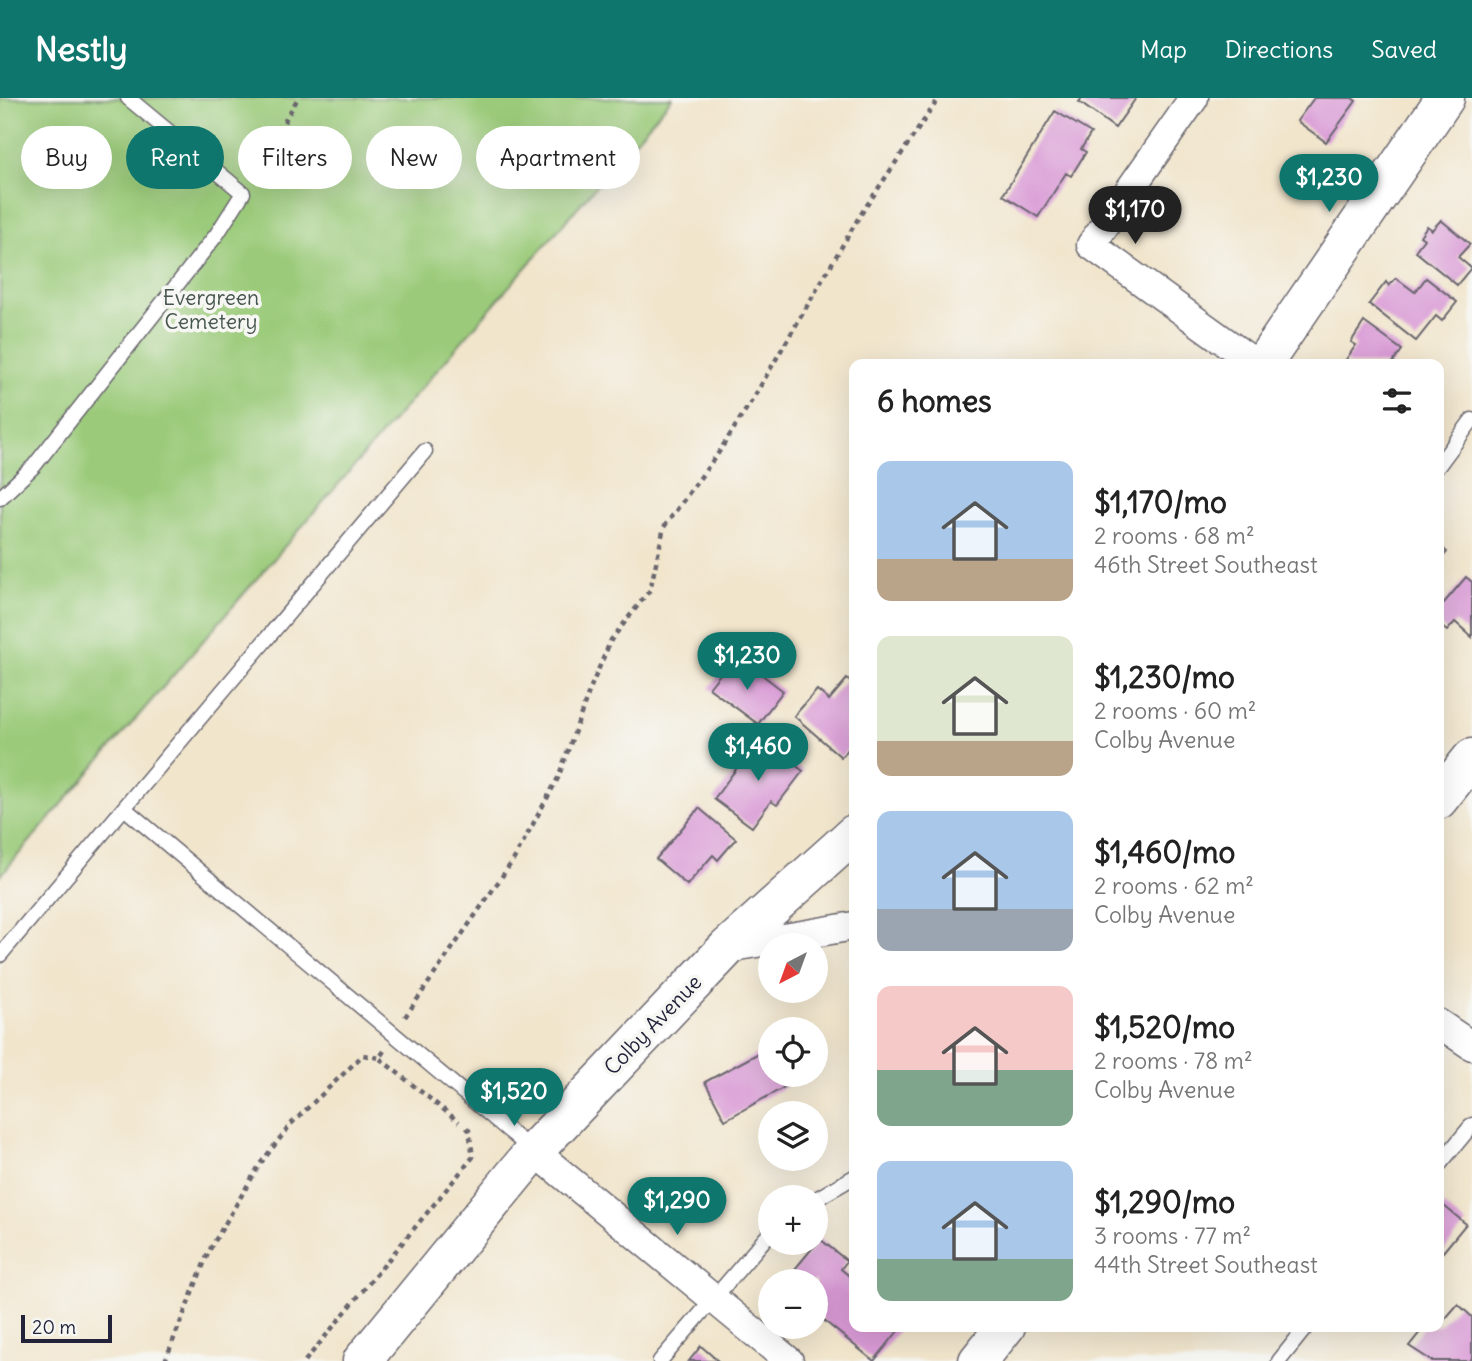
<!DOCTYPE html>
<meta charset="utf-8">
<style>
body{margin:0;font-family:Delius,sans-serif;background:#f2f2f2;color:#222;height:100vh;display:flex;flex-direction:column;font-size:26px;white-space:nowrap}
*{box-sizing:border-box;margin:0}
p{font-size:23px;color:#767676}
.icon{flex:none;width:38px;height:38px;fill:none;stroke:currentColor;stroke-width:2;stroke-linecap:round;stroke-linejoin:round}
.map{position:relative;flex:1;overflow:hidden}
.drawer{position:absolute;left:849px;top:261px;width:595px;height:973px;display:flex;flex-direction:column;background:#fff;border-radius:14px;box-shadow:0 7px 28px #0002}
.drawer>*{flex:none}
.hud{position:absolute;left:21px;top:28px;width:665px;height:63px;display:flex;gap:14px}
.needle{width:46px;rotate:221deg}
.controls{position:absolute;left:758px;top:835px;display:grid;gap:14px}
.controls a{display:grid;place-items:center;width:70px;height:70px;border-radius:50%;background:#fff;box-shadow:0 7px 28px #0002;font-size:35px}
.scale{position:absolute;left:21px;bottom:18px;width:91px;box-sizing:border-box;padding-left:7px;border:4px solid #22223b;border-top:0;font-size:19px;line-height:24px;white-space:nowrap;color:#22223b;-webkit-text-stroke:5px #f6f6f2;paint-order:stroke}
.price{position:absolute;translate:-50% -60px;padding:0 16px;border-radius:24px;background:#0f766e;color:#fff;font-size:23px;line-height:46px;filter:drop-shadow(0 2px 4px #0008)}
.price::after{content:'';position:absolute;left:50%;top:42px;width:21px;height:16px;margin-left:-10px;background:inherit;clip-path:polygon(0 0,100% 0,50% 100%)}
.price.selected{background:#222;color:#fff}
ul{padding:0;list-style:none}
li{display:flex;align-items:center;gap:21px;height:175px;padding:0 28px}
li span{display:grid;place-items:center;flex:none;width:196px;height:140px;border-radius:14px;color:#555}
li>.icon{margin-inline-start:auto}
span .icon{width:84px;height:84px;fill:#fffc;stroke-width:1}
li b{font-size:30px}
h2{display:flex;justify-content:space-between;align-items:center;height:84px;padding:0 28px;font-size:30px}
.tag{padding:0 24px;border-radius:32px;background:#fff;box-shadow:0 7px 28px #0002;font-size:24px;line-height:63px}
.tag.selected{background:#0f766e;color:#fff}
header{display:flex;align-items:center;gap:42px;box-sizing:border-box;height:98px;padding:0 35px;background:#0f766e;color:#fff}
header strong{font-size:33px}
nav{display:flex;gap:38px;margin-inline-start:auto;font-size:24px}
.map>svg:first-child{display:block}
</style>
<header>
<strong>Nestly</strong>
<nav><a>Map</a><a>Directions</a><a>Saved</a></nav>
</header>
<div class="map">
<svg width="1472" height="1263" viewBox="0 0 1472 1263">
<rect width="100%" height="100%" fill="#f6f6f2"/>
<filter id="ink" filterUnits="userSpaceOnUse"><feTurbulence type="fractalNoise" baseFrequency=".0143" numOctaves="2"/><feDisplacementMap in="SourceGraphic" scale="14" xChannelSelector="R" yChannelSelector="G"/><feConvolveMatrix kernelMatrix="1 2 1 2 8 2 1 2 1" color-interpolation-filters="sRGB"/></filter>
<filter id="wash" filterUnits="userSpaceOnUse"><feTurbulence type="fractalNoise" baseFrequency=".00686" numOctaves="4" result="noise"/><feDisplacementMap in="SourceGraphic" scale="28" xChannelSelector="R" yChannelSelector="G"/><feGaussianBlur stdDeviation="1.57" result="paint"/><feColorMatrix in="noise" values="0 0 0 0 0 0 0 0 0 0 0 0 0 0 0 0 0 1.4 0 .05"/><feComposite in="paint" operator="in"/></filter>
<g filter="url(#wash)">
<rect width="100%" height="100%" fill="#f1e5cc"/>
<!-- green -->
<path fill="#9bcb7a" stroke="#5e765a" stroke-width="2" d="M0,0H672L0,778Z"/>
<g id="blocks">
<!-- building -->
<path fill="#d99ad5" d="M1082,0H1136L1115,30L1079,4Z
M1314,0H1352L1356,3L1326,44L1297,23Z
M1055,13L1091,35L1081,51L1086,54L1071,78L1066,75L1038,119L1003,97Z
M1441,122L1470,146L1458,159L1471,170L1457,187L1415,153L1424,141L1420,138L1427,128L1432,132Z
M1396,180L1415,194L1426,180L1457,204L1442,223L1436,218L1416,243L1369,206L1386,184L1389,188Z
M1364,224L1402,252L1392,266H1349L1345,263L1356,247L1351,244Z
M1438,446L1447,454L1438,464Z
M1466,479L1472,484V539L1455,524L1447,533L1438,526V501L1444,505Z
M729,565L748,581L756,572L783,593L758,626L709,590Z
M847,581L854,587V645L841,659L794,618L817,592L829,602Z
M759,640L803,673L777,707L771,703L752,729L714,701Z
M699,710L736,741L718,762L713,757L687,787L656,761Z
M770,949V976H785L790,986L725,1022L705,984Z
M1438,1103L1466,1126L1443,1154L1438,1150Z
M820,1141L847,1163L841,1171L854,1182V1228H902L874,1263L816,1216V1183H785Z
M1458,1206L1472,1219V1260L1469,1263H1432L1409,1248L1425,1228H1438V1225L1440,1227Z
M701,1248L718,1263H689Z"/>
</g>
</g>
<g filter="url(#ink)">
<use href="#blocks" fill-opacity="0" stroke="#6a666e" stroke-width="2"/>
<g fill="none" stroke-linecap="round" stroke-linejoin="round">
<!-- lane casing -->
<g stroke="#6a666e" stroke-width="17">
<path id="lane" d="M1438,368L1472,322
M0,400L34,368L217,136L243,95L128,0
M124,710L532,1052
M0,857L425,353
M1438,1068L1472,1027
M816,1101L854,1079
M660,1263L770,1135
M1279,1263L1307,1228"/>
</g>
<!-- street casing -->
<g stroke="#6a666e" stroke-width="31">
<path id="street" d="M1194,0L1091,147L1256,266
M727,850L854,828
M1438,925L1472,948
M534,1053L789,1263"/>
</g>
<!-- secondary casing -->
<g stroke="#6a666e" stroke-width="41">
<path id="secondary" d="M1263,266L1445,0
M1438,702L1472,660
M362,1263L534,1053L727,850L854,736
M978,1263L1006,1228"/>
</g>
<!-- path -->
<path stroke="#6a666e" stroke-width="4.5" stroke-dasharray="5 5" stroke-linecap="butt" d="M254,76L298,0
M405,919L514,761L558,680L590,591L611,542L650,492L664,429L719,354L754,299L859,119L939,0
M384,953L379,960L459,1024
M165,1263L209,1153L260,1066L291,1026L363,957L379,960
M305,1263L473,1059L469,1032L466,1029"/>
<!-- lane -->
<use href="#lane" stroke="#fff" stroke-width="14"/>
<!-- street -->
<use href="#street" stroke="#fff" stroke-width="28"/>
<!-- secondary -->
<use href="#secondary" stroke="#fff" stroke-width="38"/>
</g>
</g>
<g text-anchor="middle" stroke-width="7" stroke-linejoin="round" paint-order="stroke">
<!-- park labels -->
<g font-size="21" fill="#46554e" stroke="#f6f6f2">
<text x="211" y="207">Evergreen<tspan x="211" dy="24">Cemetery</tspan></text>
</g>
<!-- street labels -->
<g font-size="21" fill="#22223b" stroke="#f6f6f2">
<text transform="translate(653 927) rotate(-46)" y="7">Colby Avenue</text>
</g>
</g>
</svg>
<div class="controls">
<a><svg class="needle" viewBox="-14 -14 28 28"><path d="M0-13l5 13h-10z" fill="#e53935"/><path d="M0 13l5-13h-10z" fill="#767676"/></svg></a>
<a><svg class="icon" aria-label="locate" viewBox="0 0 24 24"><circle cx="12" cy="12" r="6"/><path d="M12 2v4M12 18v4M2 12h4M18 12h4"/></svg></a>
<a><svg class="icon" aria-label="layers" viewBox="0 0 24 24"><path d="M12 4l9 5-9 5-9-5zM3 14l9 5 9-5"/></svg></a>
<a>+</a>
<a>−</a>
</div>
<div class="scale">20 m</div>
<b class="price" style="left:1329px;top:116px">$1,230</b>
<b class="price selected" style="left:1135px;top:148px">$1,170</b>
<b class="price" style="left:747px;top:594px">$1,230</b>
<b class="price" style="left:758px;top:685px">$1,460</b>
<b class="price" style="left:514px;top:1030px">$1,520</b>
<b class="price" style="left:677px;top:1139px">$1,290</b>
<div class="hud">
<a class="tag">Buy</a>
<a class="tag selected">Rent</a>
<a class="tag">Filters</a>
<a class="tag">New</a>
<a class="tag">Apartment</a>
</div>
<section class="drawer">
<h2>6 homes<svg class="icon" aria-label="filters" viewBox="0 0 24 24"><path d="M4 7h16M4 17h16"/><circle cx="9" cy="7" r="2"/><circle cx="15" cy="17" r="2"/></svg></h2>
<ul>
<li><span style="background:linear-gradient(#a9c7e8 70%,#b9a48a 0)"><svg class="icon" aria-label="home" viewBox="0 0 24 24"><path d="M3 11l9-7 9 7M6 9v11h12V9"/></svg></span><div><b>$1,170/mo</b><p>2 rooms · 68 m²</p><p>46th Street Southeast</p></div></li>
<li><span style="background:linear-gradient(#dfe7d0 75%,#b9a48a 0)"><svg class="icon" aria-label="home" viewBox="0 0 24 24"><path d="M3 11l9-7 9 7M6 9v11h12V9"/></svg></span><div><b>$1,230/mo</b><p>2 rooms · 60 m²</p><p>Colby Avenue</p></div></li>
<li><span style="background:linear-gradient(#a9c7e8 70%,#9aa5b1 0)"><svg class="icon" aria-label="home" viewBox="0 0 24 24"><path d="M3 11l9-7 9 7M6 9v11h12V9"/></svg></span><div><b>$1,460/mo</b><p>2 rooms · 62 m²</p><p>Colby Avenue</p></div></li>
<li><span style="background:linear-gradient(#f6c9c9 60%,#7fa58c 0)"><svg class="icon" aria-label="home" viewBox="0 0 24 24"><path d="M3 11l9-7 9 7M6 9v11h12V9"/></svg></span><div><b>$1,520/mo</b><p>2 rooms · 78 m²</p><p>Colby Avenue</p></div></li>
<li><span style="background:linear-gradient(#a9c7e8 70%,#7fa58c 0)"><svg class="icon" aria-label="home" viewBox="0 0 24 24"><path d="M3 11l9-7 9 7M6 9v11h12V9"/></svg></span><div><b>$1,290/mo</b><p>3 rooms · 77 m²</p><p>44th Street Southeast</p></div></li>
</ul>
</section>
</div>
